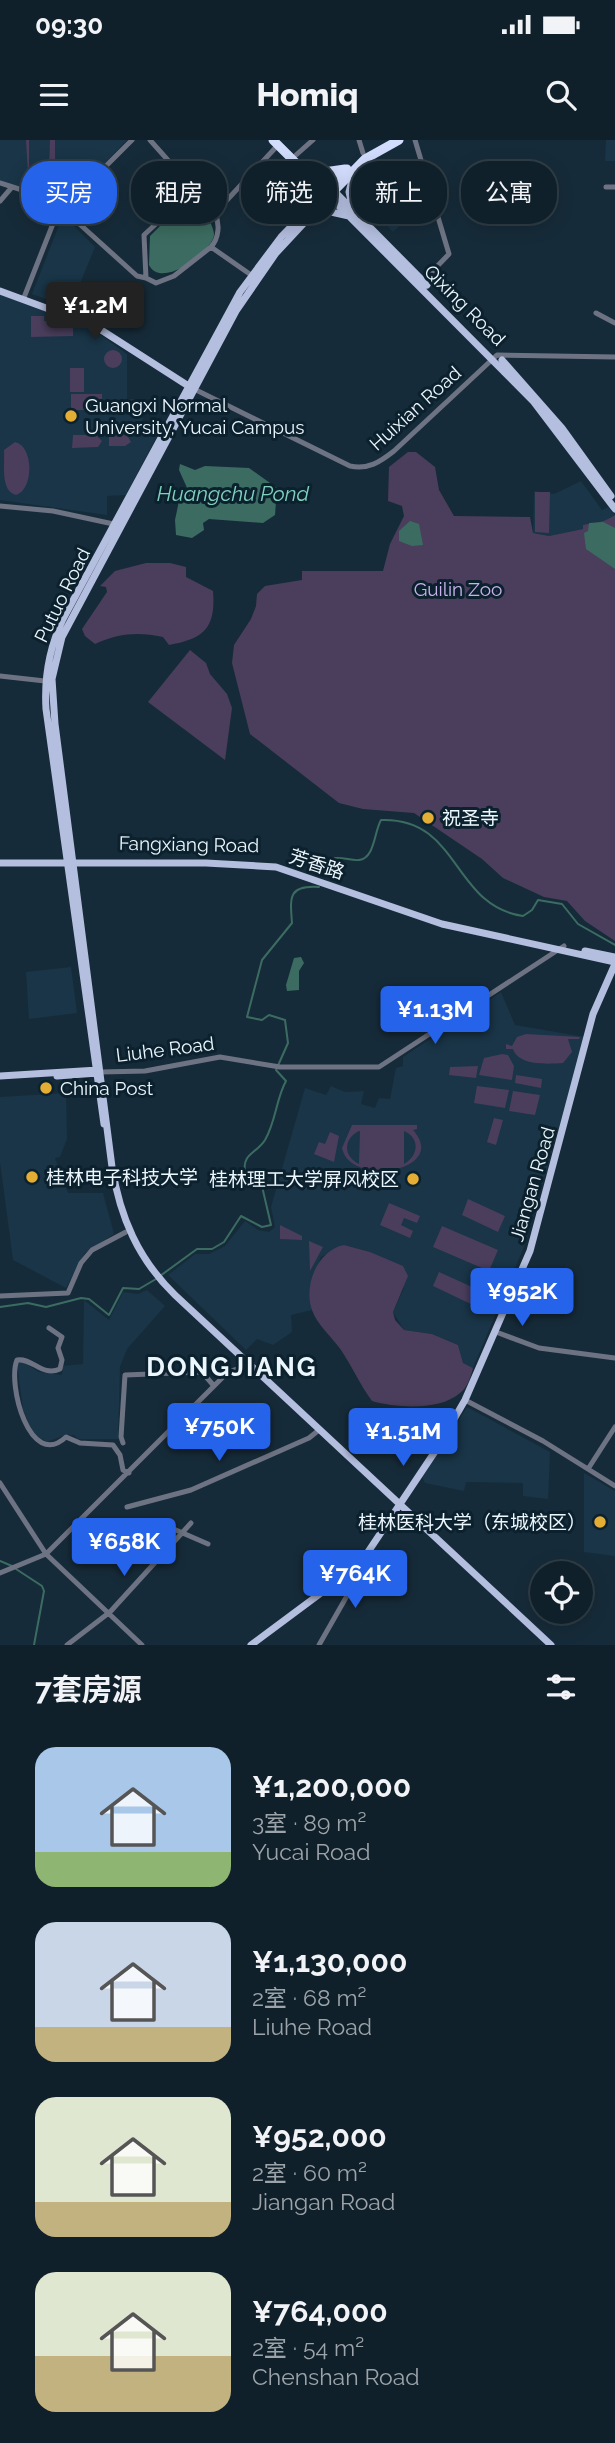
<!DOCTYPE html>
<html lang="zh">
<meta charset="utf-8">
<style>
body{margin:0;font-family:Raleway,"Noto Sans SC",sans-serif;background:#1e2d37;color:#f1f3f6;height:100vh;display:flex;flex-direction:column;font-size:26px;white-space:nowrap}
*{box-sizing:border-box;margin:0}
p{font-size:23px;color:#9ca3a9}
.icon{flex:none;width:38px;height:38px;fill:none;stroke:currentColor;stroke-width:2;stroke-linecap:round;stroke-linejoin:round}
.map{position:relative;height:1505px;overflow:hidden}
.details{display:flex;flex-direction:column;background:#10202b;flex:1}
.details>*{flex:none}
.guide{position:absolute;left:21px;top:21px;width:574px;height:63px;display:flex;gap:14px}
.controls{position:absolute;left:530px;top:1421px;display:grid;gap:14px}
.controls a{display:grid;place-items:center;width:63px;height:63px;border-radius:50%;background:#10202b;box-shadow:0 4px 18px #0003,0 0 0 2px #303e47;font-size:35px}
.price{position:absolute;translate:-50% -60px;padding:0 16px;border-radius:7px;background:#2563eb;color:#fff;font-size:23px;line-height:46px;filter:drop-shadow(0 2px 4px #0008)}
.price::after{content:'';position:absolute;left:50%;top:42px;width:21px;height:16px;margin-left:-10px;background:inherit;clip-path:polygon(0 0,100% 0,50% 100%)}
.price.active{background:#222;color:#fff}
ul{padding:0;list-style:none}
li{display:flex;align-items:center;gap:21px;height:175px;padding:0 35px}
li span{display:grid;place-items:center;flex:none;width:196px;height:140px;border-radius:21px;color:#555}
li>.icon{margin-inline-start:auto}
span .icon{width:84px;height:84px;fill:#fffc;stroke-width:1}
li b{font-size:30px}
h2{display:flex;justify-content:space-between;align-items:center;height:84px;padding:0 35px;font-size:30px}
.tag{padding:0 24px;border-radius:28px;background:#10202b;box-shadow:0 4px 18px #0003,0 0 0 2px #303e47;font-size:24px;line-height:63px}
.tag.active{background:#2563eb;color:#fff}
.status{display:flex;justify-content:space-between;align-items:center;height:49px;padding:0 35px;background:#10202b;direction:ltr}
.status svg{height:19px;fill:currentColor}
header{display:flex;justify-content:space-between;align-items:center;height:91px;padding:0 35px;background:#10202b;font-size:32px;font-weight:800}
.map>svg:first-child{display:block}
</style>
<div class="status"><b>09:30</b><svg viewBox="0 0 49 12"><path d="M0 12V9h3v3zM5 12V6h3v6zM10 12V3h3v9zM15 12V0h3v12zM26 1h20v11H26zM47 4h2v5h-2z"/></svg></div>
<header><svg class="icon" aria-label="menu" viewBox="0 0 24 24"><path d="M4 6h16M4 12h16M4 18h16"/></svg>Homiq<svg class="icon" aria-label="search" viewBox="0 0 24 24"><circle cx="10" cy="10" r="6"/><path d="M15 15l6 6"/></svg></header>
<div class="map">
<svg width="615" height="1505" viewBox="0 0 615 1505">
<rect width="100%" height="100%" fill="#162b39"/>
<!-- built -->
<path fill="#193547" d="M0,0H127L60,70L0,41Z
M606,0H615V21H605Z
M380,27L390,42L403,83L393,92L361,59L364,41Z
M61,80L69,81L95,107L70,168L32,154Z
M0,154L91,188L127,214V259H142L143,292H159L126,355L107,356V375L0,360Z
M581,341L602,370L608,367L615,375L606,382L589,383L583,389L549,396L533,393L534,351L554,354Z
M71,827L77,873L29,879L26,832Z
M501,852L515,885L585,897L526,1102L473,1228L463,1223L458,1205L432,1194L404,1190L393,1172L404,1148L370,1112L344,1105L321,1117L311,1144L312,1170L291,1175L292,1192L273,1205L257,1199L246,1210L168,1135L195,1114H209L225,1106L245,1081L258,1090L269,1092L275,1087L271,1067L305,948L326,955L331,946L345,952L364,951L361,964L375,968L379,958L390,959L396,928L403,926V917Z
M66,953L67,999L60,1017L55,1018L68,1053H103L114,1094L85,1113L66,1148L13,1120L0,1022V957Z
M147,1150L165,1166L127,1209L120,1227L118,1299H78L74,1295H65L47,1302L33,1294L23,1269L17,1223H25L39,1232L62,1235L63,1226L83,1224L84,1160L109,1180L123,1152L138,1154Z
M467,1267L550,1312L548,1359L523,1356V1343L466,1342L464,1351L425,1343L422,1337Z
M584,1333L615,1351V1416L584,1412Z"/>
<!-- green -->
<path fill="#4a3e5c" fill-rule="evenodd" d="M26,0H29V28L39,35L49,30L50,0H55V37L51,34L38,39L28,33Z
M31,176H44V181H60V187H73V196L31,197Z
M104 219a9 9 0 1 1 18 0a9 9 0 1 1-18 0Z
M70,228H84V252H70Z
M71,254H102V270H71Z
M109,294L127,295L131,302L125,306H109Z
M96,295L102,301L98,307L72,308L73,295Z
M15,302C34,306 34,350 16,355C0,350 5,326 4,310Z
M408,312H416L435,327L439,350L454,376L530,377L533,393L549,396L583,389V385C596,382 604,383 615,375V801L585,781L567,761L544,757L503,738L482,719L414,673L363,669L339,663L250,594L232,523L234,505L251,479L256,466L257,454L265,446L302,440V431H383L390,404L404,376L402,366L388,361L389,327Z
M535,352H550L549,393L535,392Z
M146,423H170L186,427V437L213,451C216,488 204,499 169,505L163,497C139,492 119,493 95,504L85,496L82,489L107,452L106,447L100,446L115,431Z
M190,510L206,523L210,534L227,554L232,568L225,620L148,562Z
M526,894L580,897L579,899H568L572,912L563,923C547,924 519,926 513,909H506V904L512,906L517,897Z
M502,914L508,915L514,926L512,940L479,935L484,918Z
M478,926L476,938L449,935L450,927Z
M516,935L542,939L541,948L515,943Z
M477,946L509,950L505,968L474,963Z
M513,951L540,955L535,975L509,971Z
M494,978L503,980L496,1005L487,1002Z
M352,985H417V989L413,990C450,1031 350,1048 342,1008ZM359,991H360L359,1024C343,1016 343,999 359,991ZM404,991C420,998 419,1015 404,1024Z
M330,992L339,996L334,1022L314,1014L319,1002L325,1004Z
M468,1059L505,1076L498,1092L462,1075Z
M389,1063L420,1076L417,1083L404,1078L401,1085L413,1091L410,1098L380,1085Z
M280,1085L302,1096V1100L280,1099Z
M442,1086L498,1110L489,1131L433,1107Z
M309,1101L323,1107L310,1131Z
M344,1105L370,1112L403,1126L408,1136L393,1172L395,1180L404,1190L432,1194L458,1205L463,1223L473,1228C470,1238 468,1247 460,1253C439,1271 397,1268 372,1261C360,1245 352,1226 341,1210C332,1197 317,1185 312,1170C303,1145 318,1110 344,1105Z
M439,1132L481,1151L475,1166L433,1146Z"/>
<!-- water -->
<path fill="#3c6c61" d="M192,71L196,78L209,79C211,84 214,90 214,95C212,112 161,150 149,125L150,96L161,85Z
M180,324L195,330L205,326L249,328L277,348L275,375L263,383L209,379L203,383L204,390L192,398L176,395L175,380L179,361L188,350L179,330Z
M410,381L419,384L423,405L412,406L399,401V391Z
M603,382L615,388V429L586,409L584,393L588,391L589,383Z
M301,817L304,823L299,831V850L287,851L286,845L294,818Z"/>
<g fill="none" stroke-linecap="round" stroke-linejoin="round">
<!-- stream -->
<path stroke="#3c6c61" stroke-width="2" d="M327,733L328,723L335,718C343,717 352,721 359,720C375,718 374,692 381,680C460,677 452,766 523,776L532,770L538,760L562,764L578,784L615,805
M160,1136L197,1109H212L224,1102L241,1076L262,1087L271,1085L261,1042L245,1031C242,1014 257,1013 265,1000C276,981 276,959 286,941L276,930L288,903L285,880L269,875L262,880L247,877L262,820L292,783C290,757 288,745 319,747
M0,1167L28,1163L46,1167L81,1158L89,1159L109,1175L123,1148L139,1149L156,1139
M0,1421L12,1426
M16,1429L42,1446L44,1451L34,1505"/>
<!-- minor -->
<path stroke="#6e7383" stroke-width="5" d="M150,0L215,73
M359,0L363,13
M415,0L449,114L423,141
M296,15L313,0
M0,43L22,50L61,73
M606,47H615
M0,61L12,47
M206,63L158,82L144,95L146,138L156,143L174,136L211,107C219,98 220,84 215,73L278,5
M64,70L137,136L146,138
M211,107L254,137
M23,160L56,76L132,0
M596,173L615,183
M192,248L350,326C368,330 380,322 394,311L497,215L615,217
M0,366L53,371L118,385
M0,536L45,541
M101,932L145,931L220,917L280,927H379L564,806
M0,1156L68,1153L81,1123L92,1110L126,1092
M49,1188L62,1197L58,1208L62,1220L60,1229C42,1237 33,1218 17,1220C7,1244 30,1331 66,1297L80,1303L113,1305L120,1315L123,1330L129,1333
M496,1192L539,1208L615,1218
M465,1260L543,1301L615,1346
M123,1303L121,1297L125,1235L202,1232L214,1246
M588,1329L615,1287
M0,1343L46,1414L142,1505
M127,1367L191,1350L309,1298L319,1290
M155,1381L208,1404
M0,1433L46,1414L228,1232L249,1225
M67,1505L110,1472L191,1383
M319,1505L360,1433V1424"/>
<!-- major -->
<path stroke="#b4bedf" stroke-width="7" d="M304,33L309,51L306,69
M334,51L427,145
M353,69L349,52L354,33
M310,78L331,72L349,76
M0,151L95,186L190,247
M502,220L562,288L611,356
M0,723H206L276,727L442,784L615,822
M585,811L615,817
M0,936L98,930
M57,936L97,933
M104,984L46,569C44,536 49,508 63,479L240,152L281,97L325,52
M251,1505L360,1424L436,1310L465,1260L530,1111L593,874L615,824
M551,1505L175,1155C138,1119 120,1077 112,1027L55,584L52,539L62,497L236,171L276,113L329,56L533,261L615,369"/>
<!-- highway -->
<path stroke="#d2dcfc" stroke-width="9" d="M273,0L329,56L365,19L399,0
M307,26L333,50
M311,29L324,32L345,29
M325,52L347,29"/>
</g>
<!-- markers -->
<g fill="#e4ae35" stroke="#0c212e" stroke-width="2.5">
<circle cx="71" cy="276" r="7"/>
<circle cx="428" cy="678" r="7"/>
<circle cx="46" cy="948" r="7"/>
<circle cx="32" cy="1037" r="7"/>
<circle cx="413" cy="1039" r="7"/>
<circle cx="600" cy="1382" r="7"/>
</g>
<g text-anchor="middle" stroke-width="6" stroke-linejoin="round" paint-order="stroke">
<!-- street labels -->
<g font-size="19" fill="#ecf6fd" stroke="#0c212e">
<text transform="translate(465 165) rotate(45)" y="7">Qixing Road</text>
<text transform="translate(415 268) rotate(-42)" y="7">Huixian Road</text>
<text transform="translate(62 455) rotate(-64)" y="7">Putuo Road</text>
<text transform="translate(189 704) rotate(1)" y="7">Fangxiang Road</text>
<text transform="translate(317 724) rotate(18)" y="7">芳香路</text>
<text transform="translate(165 909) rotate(-7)" y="7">Liuhe Road</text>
<text transform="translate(532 1044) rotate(-74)" y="7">Jiangan Road</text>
</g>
<!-- poi labels -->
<g font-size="19" fill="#ecf6fd" stroke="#0c212e" text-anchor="start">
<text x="85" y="272">Guangxi Normal<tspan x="85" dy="22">University, Yucai Campus</tspan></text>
<text x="442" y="685">祝圣寺</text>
<text x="60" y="955">China Post</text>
<text x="46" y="1044">桂林电子科技大学</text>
<text x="399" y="1046" text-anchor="end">桂林理工大学屏风校区</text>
<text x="586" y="1389" text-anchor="end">桂林医科大学（东城校区）</text>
</g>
<!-- park labels -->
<g font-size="19" fill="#c9b1ec" stroke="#0c212e">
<text x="458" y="456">Guilin Zoo</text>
</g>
<!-- water labels -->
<g font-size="21" font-style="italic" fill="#7fd1be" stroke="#0c212e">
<text x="233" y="361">Huangchu Pond</text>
</g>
<!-- district labels -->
<g font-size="26" font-weight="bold" letter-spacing="2" fill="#ecf6fd" stroke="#0c212e">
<text x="232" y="1236">DONGJIANG</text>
</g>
</g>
</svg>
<div class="controls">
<a><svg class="icon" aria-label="locate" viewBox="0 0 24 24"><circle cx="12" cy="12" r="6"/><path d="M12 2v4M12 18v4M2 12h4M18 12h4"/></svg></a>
</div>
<b class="price active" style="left:95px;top:202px">¥1.2M</b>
<b class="price" style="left:435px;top:906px">¥1.13M</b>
<b class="price" style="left:522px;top:1188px">¥952K</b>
<b class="price" style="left:219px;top:1323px">¥750K</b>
<b class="price" style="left:403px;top:1328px">¥1.51M</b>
<b class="price" style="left:124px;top:1438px">¥658K</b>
<b class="price" style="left:355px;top:1470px">¥764K</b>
<div class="guide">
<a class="tag active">买房</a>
<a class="tag">租房</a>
<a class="tag">筛选</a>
<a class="tag">新上</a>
<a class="tag">公寓</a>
</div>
</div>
<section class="details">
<h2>7套房源<svg class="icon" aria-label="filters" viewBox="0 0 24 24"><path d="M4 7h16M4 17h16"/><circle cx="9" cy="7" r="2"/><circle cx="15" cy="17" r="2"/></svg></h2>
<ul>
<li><span style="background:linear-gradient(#a9c7e8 75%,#8fb573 0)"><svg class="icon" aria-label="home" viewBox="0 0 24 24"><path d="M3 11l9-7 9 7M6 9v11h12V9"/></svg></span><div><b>¥1,200,000</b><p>3室 · 89 m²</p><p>Yucai Road</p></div></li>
<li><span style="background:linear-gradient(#c9d6e8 75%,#c2b280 0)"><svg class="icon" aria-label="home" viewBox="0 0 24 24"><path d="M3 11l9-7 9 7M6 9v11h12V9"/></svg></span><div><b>¥1,130,000</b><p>2室 · 68 m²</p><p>Liuhe Road</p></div></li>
<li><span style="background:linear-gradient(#dfe7d0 75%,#c2b280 0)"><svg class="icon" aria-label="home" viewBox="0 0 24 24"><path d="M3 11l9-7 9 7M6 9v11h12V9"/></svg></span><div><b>¥952,000</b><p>2室 · 60 m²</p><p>Jiangan Road</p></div></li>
<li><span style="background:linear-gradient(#dfe7d0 60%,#c2b280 0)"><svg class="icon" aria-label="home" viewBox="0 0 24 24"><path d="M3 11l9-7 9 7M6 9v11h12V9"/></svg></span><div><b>¥764,000</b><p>2室 · 54 m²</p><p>Chenshan Road</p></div></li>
</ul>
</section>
